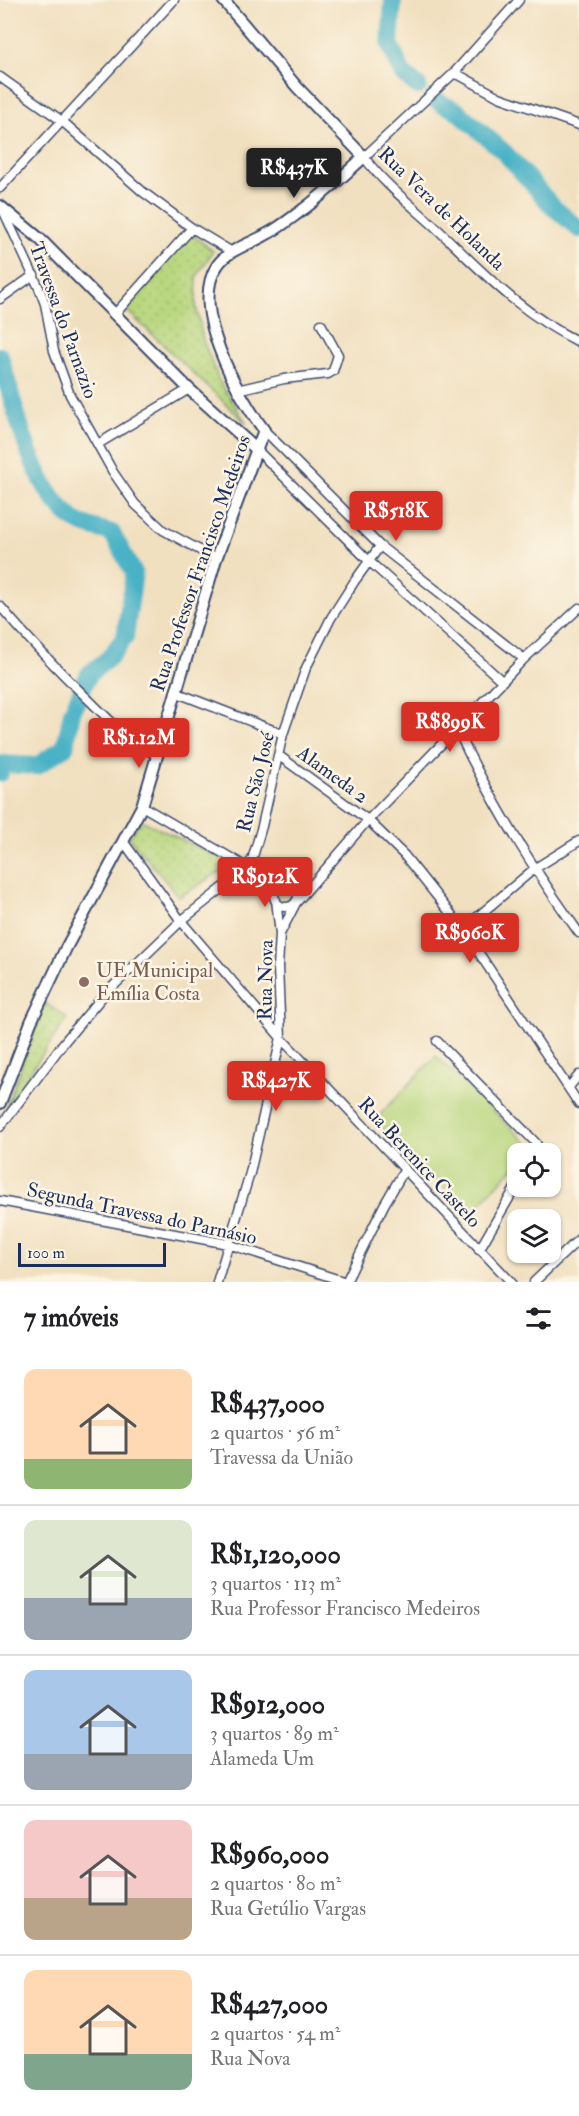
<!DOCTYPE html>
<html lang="pt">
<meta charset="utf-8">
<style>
body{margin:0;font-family:"IM FELL Double Pica",serif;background:#f6f6f6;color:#202124;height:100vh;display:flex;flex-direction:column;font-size:22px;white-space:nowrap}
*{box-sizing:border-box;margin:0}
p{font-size:20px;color:#757577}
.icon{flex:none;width:33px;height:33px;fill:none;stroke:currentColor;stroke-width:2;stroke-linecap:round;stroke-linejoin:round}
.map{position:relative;height:1282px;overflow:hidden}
.sheet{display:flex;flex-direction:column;background:#fff;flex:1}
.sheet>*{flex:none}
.fabs{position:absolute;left:507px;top:1143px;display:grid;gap:12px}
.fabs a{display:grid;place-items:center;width:54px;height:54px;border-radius:12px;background:#fff;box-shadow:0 2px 4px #0004;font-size:30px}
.scale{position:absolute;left:18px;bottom:15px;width:148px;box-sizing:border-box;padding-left:6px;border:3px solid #1b2f5e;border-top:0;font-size:16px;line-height:21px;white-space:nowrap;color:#1b2f5e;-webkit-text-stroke:4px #fcf5e5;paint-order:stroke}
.price{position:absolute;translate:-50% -51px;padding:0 14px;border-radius:6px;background:#d93025;color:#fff;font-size:20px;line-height:39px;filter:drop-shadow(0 2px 3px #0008)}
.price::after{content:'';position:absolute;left:50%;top:36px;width:18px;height:14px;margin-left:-9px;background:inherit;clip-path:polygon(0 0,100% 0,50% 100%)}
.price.current{background:#222;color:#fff}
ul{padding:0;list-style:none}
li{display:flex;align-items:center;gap:18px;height:150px;padding:0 24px}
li+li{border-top:2px solid #e0e0e0}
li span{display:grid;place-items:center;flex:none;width:168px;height:120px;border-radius:12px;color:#555}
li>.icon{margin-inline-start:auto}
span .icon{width:72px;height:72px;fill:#fffc;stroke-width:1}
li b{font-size:26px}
h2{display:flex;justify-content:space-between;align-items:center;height:72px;padding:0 24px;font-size:26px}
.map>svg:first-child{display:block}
</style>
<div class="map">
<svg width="579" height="1282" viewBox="0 0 579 1282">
<defs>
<pattern id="park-dots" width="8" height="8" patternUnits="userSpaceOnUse" patternTransform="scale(1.5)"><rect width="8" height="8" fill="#b7d67d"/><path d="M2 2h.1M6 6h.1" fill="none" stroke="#9db86e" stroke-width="1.8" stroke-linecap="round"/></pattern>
</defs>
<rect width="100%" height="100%" fill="#fcf5e5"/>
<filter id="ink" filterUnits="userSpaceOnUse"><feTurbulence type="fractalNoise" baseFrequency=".0167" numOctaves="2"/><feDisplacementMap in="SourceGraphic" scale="12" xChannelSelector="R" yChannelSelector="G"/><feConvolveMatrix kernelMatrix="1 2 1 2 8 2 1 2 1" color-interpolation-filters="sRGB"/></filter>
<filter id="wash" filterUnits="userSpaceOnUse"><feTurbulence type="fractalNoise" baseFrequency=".008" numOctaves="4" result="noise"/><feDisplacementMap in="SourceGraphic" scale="24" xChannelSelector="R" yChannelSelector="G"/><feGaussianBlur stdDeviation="1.35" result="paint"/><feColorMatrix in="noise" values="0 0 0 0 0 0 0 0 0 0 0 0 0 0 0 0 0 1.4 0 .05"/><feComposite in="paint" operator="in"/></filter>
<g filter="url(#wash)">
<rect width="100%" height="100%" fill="#f1e0c0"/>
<!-- park -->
<path fill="url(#park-dots)" stroke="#69826e" stroke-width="1.5" d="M189,232L213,251L197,276L196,306L203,340L219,381L247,424L124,308Z
M141,820L233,864L179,897L129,838Z
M45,1003L67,1018L5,1110Z"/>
<!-- pitch -->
<path fill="#b7d67d" stroke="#69826e" stroke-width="1.5" d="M436,1056L533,1149L528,1153L518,1154L517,1164L471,1213L374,1121Z"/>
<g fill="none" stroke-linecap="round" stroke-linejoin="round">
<!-- river -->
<path stroke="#48b2c6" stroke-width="18" d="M393,0L390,44L402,73L418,86
M434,98L442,104L456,110L505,153L553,207L579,229
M0,356C15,407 30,485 73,519C83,526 100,529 112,533L134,573L125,637L109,658L89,674L72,712L65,747L37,766L3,764L0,773"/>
</g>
</g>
<g filter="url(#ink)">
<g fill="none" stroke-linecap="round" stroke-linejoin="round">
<!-- minor casing -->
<g stroke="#3b4a6d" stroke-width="11">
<path id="minor" d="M519,0L453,74L364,157C384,184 409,203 433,225C481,270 518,312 579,342
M453,74L459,75L499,97L579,125
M0,77L62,121L143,192L192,228L232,252
M0,188L174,0
M3,210L39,288L45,304L54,351L70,395L113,472L135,504L163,530L216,559
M0,299L34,275
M114,315L192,228
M237,390L284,379L328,374L333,371L338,355L321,324
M264,430L380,546L524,659
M98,444L189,389
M256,449L370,562L502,681
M0,606C28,639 59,671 90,701C111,722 131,742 158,756
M175,692L283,734
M457,727C466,751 480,775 492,797C518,844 547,888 579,933
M278,755L368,820L404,855L463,929L579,1104
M142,806L238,862L277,888
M123,841L181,921L281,1038L511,1282
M274 895a12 12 0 1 1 24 0a12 12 0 1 1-24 0Z
M276,900L280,934
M463,929L534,869L579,841
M437,1041L536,1143L538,1148L536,1154
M569,1087L579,1075
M0,1127L65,1041L103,996L181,921L239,875L252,860L262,826L283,734L306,668L331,618L354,582L380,546
M0,1201L228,1244L346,1282
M479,1250L518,1183
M217,1282L250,1173L281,1038L278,967L280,934L296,903L368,820L524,659L579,608
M346,1282L384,1205L405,1169
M534,1282L579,1239"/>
</g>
<!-- tertiary casing -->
<g stroke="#3b4a6d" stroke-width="14">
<path id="tertiary" d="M0,206L40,239L189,389L256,449
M0,1103L31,1022L66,948L142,806L216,559L264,430C238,396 189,308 217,266C228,249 251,244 267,234C279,228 290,219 301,211C323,195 344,175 364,157L297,87L223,0"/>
</g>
<!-- minor -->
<use href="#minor" stroke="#fff" stroke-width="8"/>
<!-- tertiary -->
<use href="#tertiary" stroke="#fff" stroke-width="10"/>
</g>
</g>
<!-- markers -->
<circle fill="#8d6e63" stroke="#fcf5e5" stroke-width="2" cx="84" cy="982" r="6"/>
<g text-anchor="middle" stroke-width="5" stroke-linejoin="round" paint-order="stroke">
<!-- street labels -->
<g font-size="20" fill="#1b2f5e" stroke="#fcf5e5">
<text transform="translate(442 208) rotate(44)" y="7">Rua Vera de Holanda</text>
<text transform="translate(64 320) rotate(70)" y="7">Travessa do Parnazio</text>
<text transform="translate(200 563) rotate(-71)" y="7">Rua Professor Francisco Medeiros</text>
<text transform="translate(333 774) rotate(36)" y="7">Alameda 2</text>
<text transform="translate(255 782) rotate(-76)" y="7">Rua São José</text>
<text transform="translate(265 980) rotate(-89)" y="7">Rua Nova</text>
<text transform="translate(420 1162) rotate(47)" y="7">Rua Berenice Castelo</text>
<text transform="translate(142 1213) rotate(12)" y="7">Segunda Travessa do Parnásio</text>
</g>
<!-- education labels -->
<g font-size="20" fill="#785e54" stroke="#fcf5e5" text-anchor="start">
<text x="96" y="977">UE Municipal<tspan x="96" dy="23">Emília Costa</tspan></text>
</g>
</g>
</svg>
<div class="fabs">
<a><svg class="icon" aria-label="locate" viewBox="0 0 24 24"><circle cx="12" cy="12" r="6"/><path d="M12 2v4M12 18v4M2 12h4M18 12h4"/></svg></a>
<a><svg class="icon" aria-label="layers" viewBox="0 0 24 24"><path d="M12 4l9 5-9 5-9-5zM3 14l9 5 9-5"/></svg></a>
</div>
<div class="scale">100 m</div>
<b class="price current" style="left:294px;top:199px">R$437K</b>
<b class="price" style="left:396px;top:542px">R$518K</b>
<b class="price" style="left:450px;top:753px">R$899K</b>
<b class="price" style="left:139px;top:769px">R$1.12M</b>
<b class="price" style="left:265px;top:908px">R$912K</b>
<b class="price" style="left:470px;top:964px">R$960K</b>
<b class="price" style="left:276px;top:1112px">R$427K</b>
</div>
<section class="sheet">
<h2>7 imóveis<svg class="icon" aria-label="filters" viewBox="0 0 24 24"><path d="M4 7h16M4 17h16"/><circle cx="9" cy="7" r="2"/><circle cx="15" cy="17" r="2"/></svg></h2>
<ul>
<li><span style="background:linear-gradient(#ffd9b3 75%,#8fb573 0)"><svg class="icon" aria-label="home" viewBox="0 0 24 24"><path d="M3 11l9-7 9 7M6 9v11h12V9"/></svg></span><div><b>R$437,000</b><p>2 quartos · 56 m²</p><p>Travessa da União</p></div></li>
<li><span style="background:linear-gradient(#dfe7d0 65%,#9aa5b1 0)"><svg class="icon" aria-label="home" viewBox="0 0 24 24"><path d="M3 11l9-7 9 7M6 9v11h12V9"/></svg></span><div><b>R$1,120,000</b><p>3 quartos · 113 m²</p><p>Rua Professor Francisco Medeiros</p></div></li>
<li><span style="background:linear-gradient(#a9c7e8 70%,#9aa5b1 0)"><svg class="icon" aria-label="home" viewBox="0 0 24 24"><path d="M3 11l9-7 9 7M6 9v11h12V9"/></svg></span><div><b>R$912,000</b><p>3 quartos · 89 m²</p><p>Alameda Um</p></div></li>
<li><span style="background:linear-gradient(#f6c9c9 65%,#b9a48a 0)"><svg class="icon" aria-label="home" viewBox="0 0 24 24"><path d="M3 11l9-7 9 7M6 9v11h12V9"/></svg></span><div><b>R$960,000</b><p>2 quartos · 80 m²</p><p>Rua Getúlio Vargas</p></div></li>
<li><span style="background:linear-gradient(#ffd9b3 70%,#7fa58c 0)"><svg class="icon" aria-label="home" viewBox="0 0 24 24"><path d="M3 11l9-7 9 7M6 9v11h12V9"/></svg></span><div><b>R$427,000</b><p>2 quartos · 54 m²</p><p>Rua Nova</p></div></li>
</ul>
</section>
